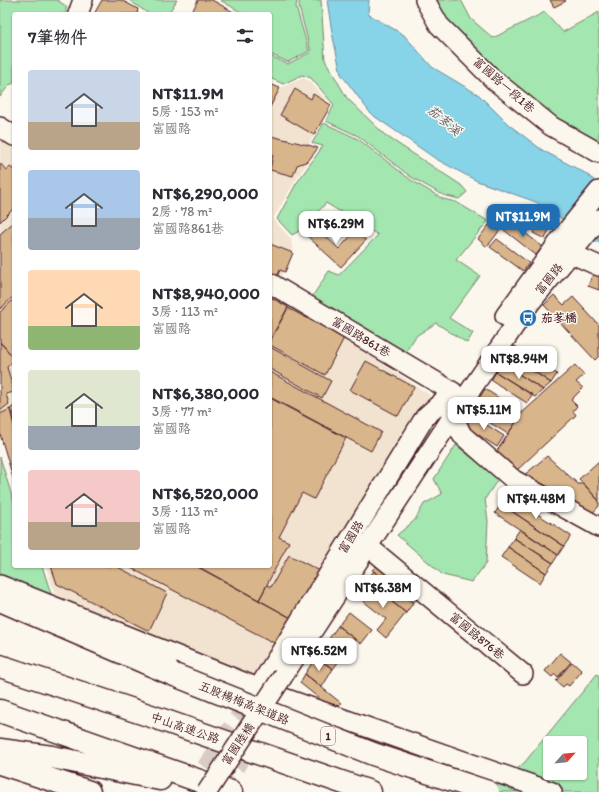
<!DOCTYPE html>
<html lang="zh-TW">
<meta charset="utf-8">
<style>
body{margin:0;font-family:Itim,"LXGW WenKai TC",sans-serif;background:#f7f7f7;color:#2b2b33;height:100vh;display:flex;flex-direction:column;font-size:15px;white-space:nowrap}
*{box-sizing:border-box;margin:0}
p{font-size:13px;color:#7c7c81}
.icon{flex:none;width:22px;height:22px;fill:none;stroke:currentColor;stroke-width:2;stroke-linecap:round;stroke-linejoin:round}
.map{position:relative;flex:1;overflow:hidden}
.drawer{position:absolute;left:12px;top:12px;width:260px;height:556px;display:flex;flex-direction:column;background:#fff;border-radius:4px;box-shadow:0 1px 3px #0004}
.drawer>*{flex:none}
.needle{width:26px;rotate:63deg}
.buttons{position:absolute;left:543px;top:736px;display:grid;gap:8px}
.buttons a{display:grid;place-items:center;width:44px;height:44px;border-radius:4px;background:#fff;box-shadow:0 1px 3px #0004;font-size:20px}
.price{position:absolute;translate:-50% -34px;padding:0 9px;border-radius:8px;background:#fff;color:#222;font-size:13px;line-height:26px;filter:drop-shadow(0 1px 2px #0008)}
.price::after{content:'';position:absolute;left:50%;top:24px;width:12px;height:9px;margin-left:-6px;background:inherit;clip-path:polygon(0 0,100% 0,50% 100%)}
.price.on{background:#1f6fb2;color:#fff}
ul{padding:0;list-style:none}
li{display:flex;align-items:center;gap:12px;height:100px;padding:0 16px}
li span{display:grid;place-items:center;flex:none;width:112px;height:80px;border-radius:4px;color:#555}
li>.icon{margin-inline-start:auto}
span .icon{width:48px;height:48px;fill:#fffc;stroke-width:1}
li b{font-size:17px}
h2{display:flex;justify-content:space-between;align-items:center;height:48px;padding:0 16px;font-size:17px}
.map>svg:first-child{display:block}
</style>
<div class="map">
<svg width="599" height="792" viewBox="0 0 599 792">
<rect width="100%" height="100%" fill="#fbf7ec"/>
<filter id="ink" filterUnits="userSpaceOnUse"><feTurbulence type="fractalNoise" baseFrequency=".025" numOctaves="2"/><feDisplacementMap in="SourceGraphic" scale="8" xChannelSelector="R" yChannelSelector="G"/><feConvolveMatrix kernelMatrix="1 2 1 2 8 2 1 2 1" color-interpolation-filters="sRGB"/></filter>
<g filter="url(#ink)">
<!-- built -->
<path fill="#f1e3cf" d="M303,78L310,81L331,105L308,145L318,148L295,181L273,219L291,239L293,253L274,292L430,395L258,679L57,601L46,566H270V84L280,88Z
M0,133L14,142V481L0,434Z"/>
<!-- green -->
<path fill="#a4e6af" stroke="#77826d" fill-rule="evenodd" d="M0,0H57L66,6V14H14V83L9,85L0,97Z
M129,0H177L168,14H149Z
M220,0H297L296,7L309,51L288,62L270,54V14H244Z
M299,0H321L325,60L347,98L386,136L461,185L467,192L459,199L443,195L411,177L358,136L326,121L334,105L311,78L302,75L283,84L270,78V56L288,64L311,52L299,7Z
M434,0H461L471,19L493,38L545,12L563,32L599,12V141L555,121L449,28Z
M324,123L358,139L411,180L443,199L456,202L488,221L456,260L480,276L449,318L473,333L467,343L436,323L416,336L403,356L308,303L329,271L339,275L378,235L326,203L301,230L292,235L277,219L296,184L323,146L312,143Z
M456,445L498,479L485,499L488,521L486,563L472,582L443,575L397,535L415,520L424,504L442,494L434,479Z
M0,457L14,503V566H42L53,600L0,577Z
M597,674L599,676V792H493L496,787L524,763ZM550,743H580V773H550Z"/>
<!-- water -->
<path fill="#87d3e7" stroke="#6f8b9c" d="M327,0H369L368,14L404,35L432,67L479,95L508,124L542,150L585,173L599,184V243L536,202L477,181L436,159L371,114L341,74L332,33Z"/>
<!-- building -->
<path fill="#d9b58b" stroke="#4a1f2b" d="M102,0H121L138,9L137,14H94Z
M198,0H212L237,14H191Z
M550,0H565L566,1L554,7Z
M270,84L280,88L270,107Z
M295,89L311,99L313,94L331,105L314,135L280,115Z
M271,136L308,145L318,148L308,161L297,165L293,176L270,170L273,154L270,153Z
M0,163L6,170L10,167L14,170V208L0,222Z
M529,206L542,212L535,229L521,223Z
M503,207L512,214L487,247L478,239Z
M542,212L554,218L545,239L533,233Z
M510,221L543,247L536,255L504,230Z
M14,222V296L0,309V234Z
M313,224L339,249L355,231L366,240L341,267L305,234Z
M497,239L529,263L523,271L490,247Z
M270,244L293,253L285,272L280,270L277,277L270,274Z
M595,268L599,270V290L588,286Z
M554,295L564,305L573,297L599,325V356L595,360L544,305Z
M270,297L288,307L270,340Z
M14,299V358L0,342V312Z
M288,308L344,338L325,375L270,345V341Z
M0,342L14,358V360L7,367L14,392L6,394L9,404L0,411Z
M515,346L557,374L551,383L510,355Z
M270,347L331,381L322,398L270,369Z
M509,354L510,355L551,383L543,390L502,363Z
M366,361L414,387L398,416L350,390Z
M502,363L543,390L535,397L496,372Z
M575,365L584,375L576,382L583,388L571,400L577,406L573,411L576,415L515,472L493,457L522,413Z
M270,372L381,432L371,451L270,397Z
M496,372L533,395L527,403L491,380Z
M485,389L522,413L508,434L471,411Z
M270,398L346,438L314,499L302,493L279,537L289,542L259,600L197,566H270Z
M14,406V425L10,409Z
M10,409L14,425V481L0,434V414Z
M471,415L504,436L497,447L465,426Z
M547,456L578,484H584L599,501V506L589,517L522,477Z
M599,461V501L579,479Z
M507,494L571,536L564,546L501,504Z
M501,504L564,546L558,555L495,513Z
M520,529L558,555L553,563L514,538Z
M514,538L553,563L546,573L508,547Z
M508,547L546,573L540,583L501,557Z
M289,555L322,572L293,619L259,600L267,585L271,587Z
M378,564L419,596L413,603L372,570Z
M51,566H116L167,593L149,631L57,584Z
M127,566H196L293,619L278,645Z
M374,571L413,603L406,613L366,581Z
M369,583L406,613L386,638L377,630L386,619L358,597Z
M349,612L372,630L361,644L338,626Z
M338,626L355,639L345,653L328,640Z
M328,640L345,653L333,669L316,657Z
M560,653L571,662L558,677L555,674L552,677L545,671Z
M316,657L333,669L322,687L305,674Z
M572,662L582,671L569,686L566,684L563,687L556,681Z
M305,674L341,703L335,711L300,683Z"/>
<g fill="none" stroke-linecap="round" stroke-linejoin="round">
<!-- minor-tunnel -->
<path stroke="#d8ccc5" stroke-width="19" stroke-dasharray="19 10" stroke-linecap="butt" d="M190,792L256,691
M220,792L253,737"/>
<!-- minor casing -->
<g stroke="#4a1f2b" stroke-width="22">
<path id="minor" d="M425,0L439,25L494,80L551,126L599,153
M78,14L83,0
M0,127L14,136
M561,248L570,253L599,266
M270,283L453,392
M505,316L566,232L599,191
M453,416L462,435L514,480L599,527
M375,552L523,674
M0,585L278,696L552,792
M283,676L453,416L530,303L599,219
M258,689L425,417L453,392"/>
</g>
<!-- highway casing -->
<g stroke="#4a1f2b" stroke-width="25">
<path id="highway" d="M0,600L172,674
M0,666L151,716L370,792
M0,711L231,792
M0,750L52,757L160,779
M0,763L89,792"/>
</g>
<!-- minor -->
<use href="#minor" stroke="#fbf7ec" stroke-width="19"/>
<!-- highway -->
<use href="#highway" stroke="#fbf7ec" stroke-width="22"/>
<!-- minor-bridge casing -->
<g stroke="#4a1f2b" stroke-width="22" stroke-linecap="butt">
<path id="minor-bridge" d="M207,792L283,676"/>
</g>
<!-- highway-bridge casing -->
<g stroke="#4a1f2b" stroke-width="25" stroke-linecap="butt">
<path id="highway-bridge" d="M172,674L373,754L488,792"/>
</g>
<!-- minor-bridge -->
<use href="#minor-bridge" stroke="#fbf7ec" stroke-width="19"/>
<!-- highway-bridge -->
<use href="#highway-bridge" stroke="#fbf7ec" stroke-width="22"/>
</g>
</g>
<!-- icons -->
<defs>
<g id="bus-disc" transform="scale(0.9)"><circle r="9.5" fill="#1f6fb2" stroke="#fbf7ec"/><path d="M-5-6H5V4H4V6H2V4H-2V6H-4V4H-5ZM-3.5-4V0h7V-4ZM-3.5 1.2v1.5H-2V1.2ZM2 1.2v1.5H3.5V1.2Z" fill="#fff"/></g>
</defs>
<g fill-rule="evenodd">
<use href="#bus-disc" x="528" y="318"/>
</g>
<g text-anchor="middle" stroke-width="3" stroke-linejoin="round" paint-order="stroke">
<!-- shield labels -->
<rect fill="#fbf7ec" stroke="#7f6065" stroke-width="1" x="321" y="727" width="14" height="18" rx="3"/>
<g font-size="11" font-weight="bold" fill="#4a1f2b">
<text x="328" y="740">1</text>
</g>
<!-- street labels -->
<g font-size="12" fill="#4a1f2b" stroke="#fbf7ec">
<text transform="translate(504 85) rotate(41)" y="4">富國路一段1巷</text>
<text transform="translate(549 279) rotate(-51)" y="4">富國路</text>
<text transform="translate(361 337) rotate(31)" y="4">富國路861巷</text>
<text transform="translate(351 537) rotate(-58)" y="4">富國路</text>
<text transform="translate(477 636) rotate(39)" y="4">富國路876巷</text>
<text transform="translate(244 703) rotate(22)" y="4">五股楊梅高架道路</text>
<text transform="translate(185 728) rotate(19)" y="4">中山高速公路</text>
<text transform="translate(238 744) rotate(-56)" y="4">富國陸橋</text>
</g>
<!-- poi labels -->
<g font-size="12" font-weight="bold" fill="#4a1f2b" stroke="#fbf7ec" text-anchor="start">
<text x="541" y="322">茄苳橋</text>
</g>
<!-- water labels -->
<g font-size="13" font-style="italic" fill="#5c5563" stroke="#fbf7ec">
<text transform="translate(445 120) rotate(40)" y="5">茄苳溪</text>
</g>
</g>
</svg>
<div class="buttons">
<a><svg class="needle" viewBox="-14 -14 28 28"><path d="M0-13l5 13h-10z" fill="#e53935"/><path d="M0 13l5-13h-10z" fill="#7c7c81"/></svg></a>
</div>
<b class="price on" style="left:523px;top:238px">NT$11.9M</b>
<b class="price" style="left:336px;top:245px">NT$6.29M</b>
<b class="price" style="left:519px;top:380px">NT$8.94M</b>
<b class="price" style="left:484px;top:431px">NT$5.11M</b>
<b class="price" style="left:536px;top:520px">NT$4.48M</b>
<b class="price" style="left:383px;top:609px">NT$6.38M</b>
<b class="price" style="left:319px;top:672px">NT$6.52M</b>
<section class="drawer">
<h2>7筆物件<svg class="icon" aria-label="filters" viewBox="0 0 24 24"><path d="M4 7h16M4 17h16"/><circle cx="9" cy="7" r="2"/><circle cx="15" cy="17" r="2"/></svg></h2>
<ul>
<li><span style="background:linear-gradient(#c9d6e8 65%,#b9a48a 0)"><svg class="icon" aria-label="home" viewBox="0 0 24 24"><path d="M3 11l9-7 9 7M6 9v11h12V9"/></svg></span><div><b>NT$11.9M</b><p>5房 · 153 m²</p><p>富國路</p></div></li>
<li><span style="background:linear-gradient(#a9c7e8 60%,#9aa5b1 0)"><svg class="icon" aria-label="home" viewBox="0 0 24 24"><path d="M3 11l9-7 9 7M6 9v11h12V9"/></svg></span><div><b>NT$6,290,000</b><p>2房 · 78 m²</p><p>富國路861巷</p></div></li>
<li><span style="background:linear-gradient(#ffd9b3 70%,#8fb573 0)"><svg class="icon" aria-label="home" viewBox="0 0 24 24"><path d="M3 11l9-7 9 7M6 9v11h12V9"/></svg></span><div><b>NT$8,940,000</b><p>3房 · 113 m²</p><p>富國路</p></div></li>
<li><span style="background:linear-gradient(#dfe7d0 70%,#9aa5b1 0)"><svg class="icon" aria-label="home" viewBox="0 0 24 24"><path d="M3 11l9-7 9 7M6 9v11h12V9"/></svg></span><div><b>NT$6,380,000</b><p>3房 · 77 m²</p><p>富國路</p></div></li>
<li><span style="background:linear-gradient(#f6c9c9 65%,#b9a48a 0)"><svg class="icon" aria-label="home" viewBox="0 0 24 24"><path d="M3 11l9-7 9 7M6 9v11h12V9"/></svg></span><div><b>NT$6,520,000</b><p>3房 · 113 m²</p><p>富國路</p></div></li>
</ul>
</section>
</div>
